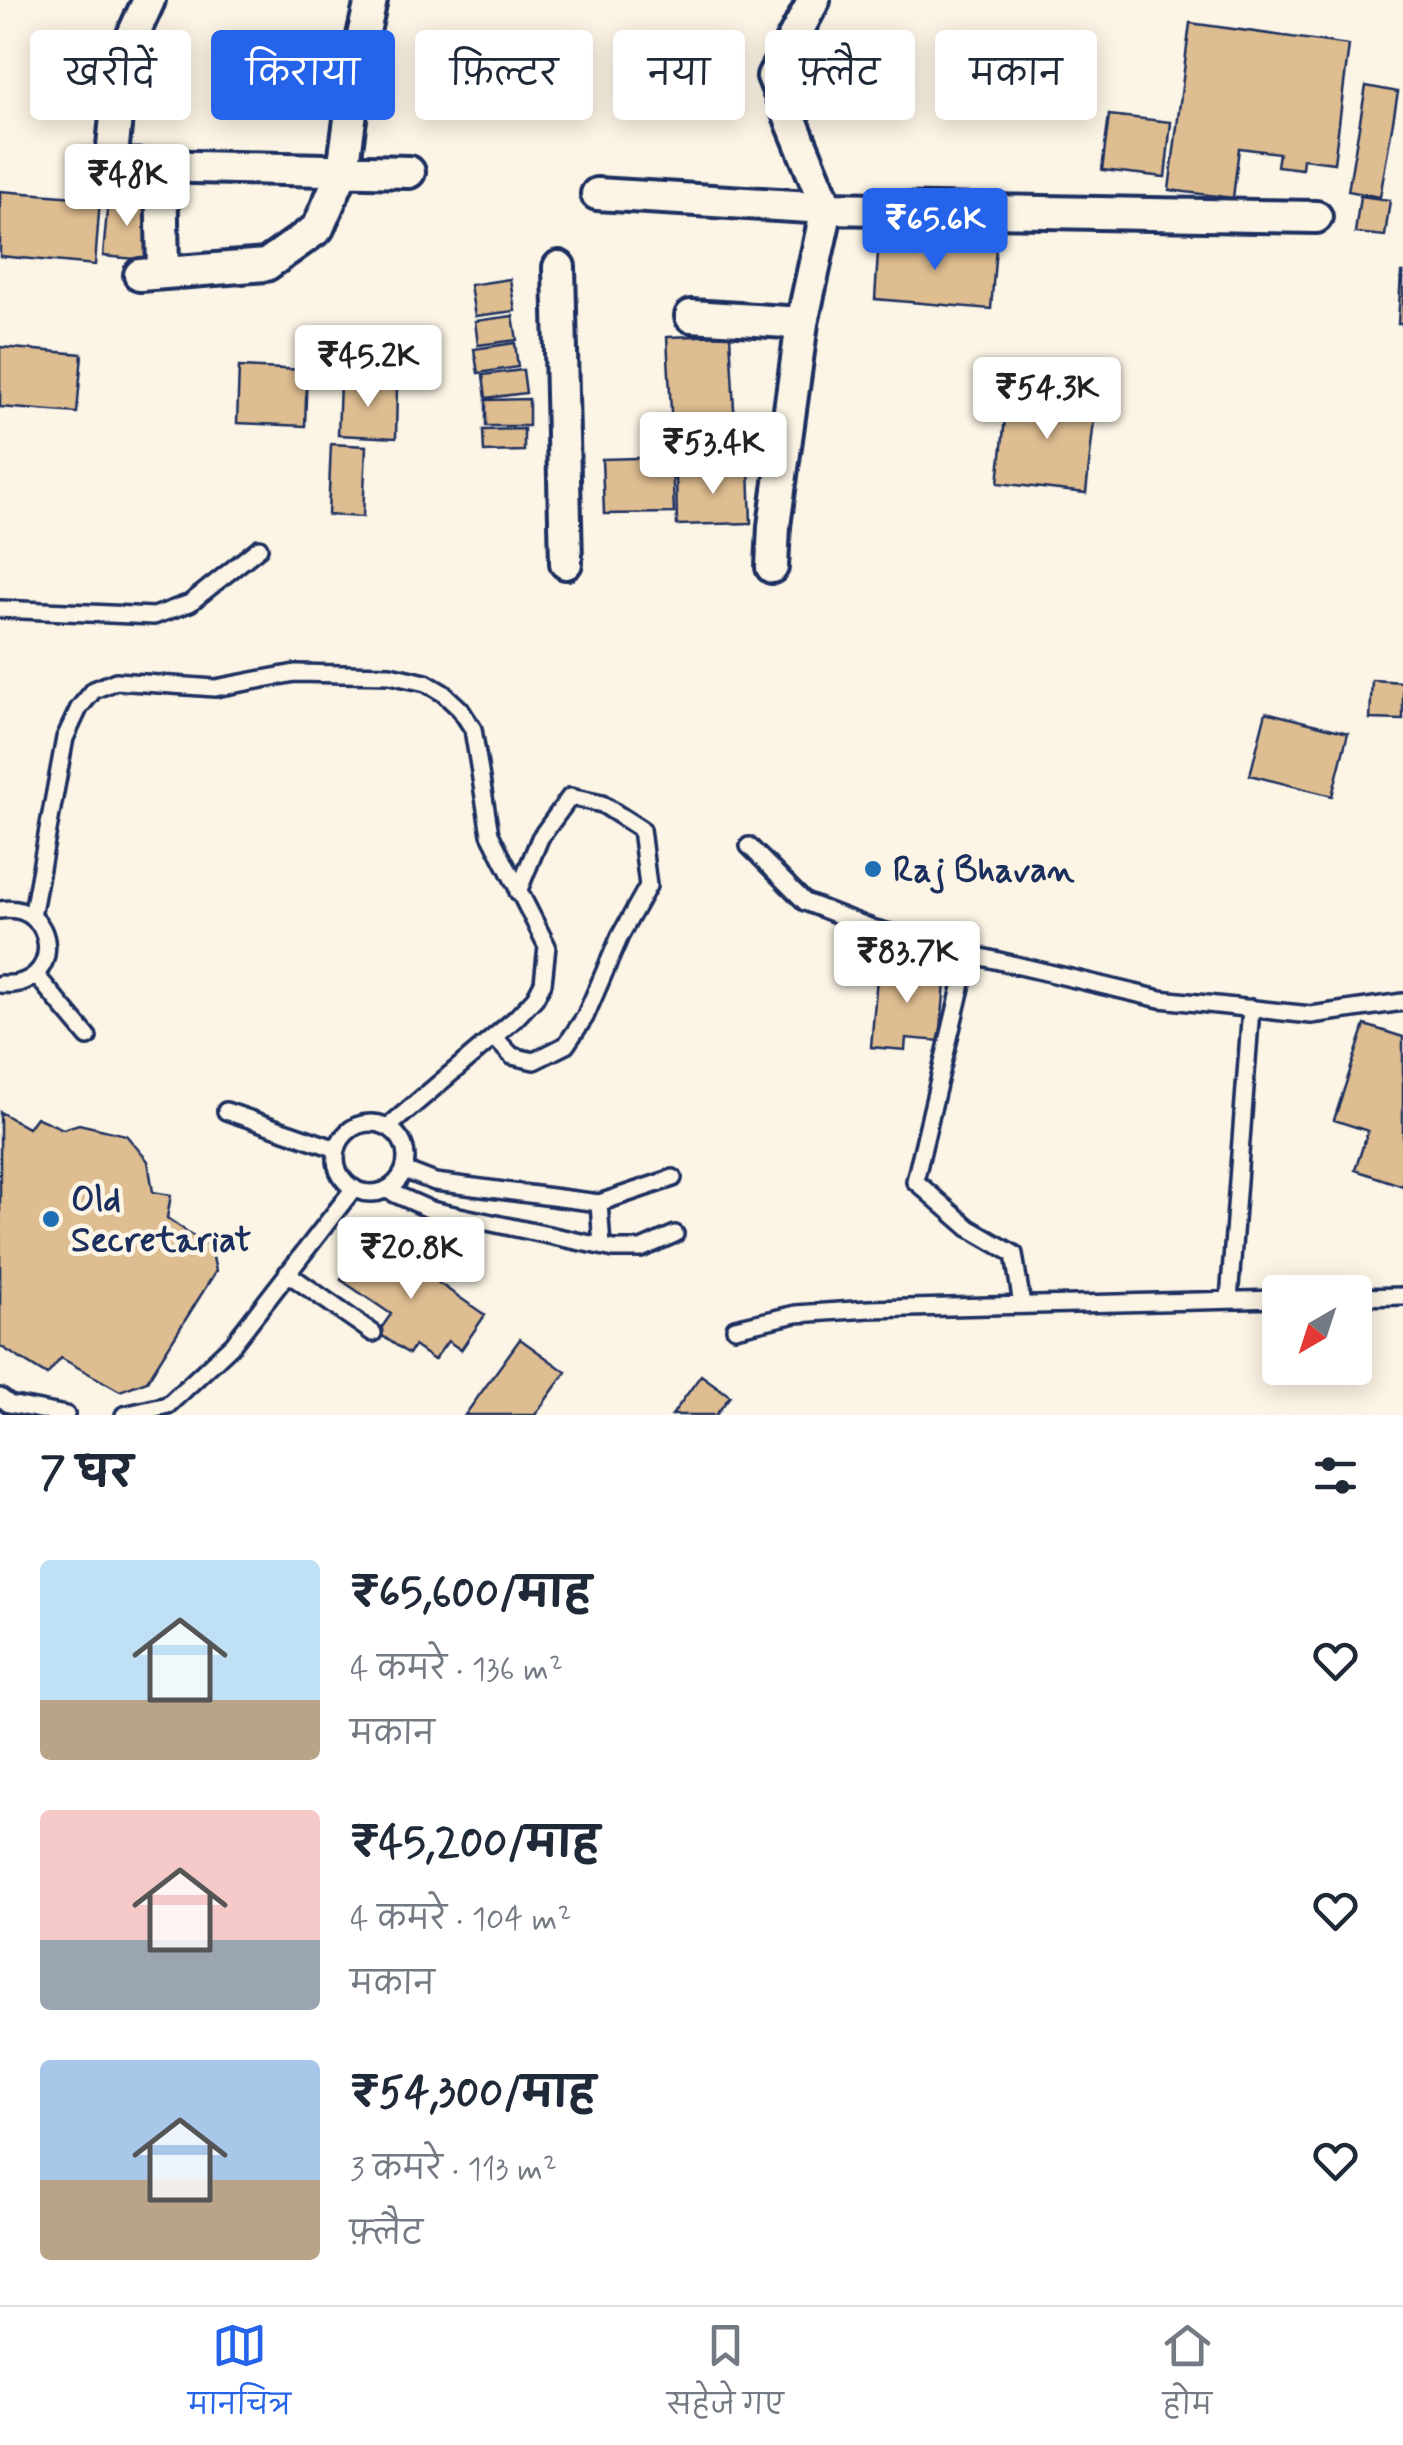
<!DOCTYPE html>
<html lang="hi">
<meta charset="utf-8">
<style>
body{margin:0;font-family:Mynerve,"Playpen Sans Deva",sans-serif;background:#f2f2f3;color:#1f2937;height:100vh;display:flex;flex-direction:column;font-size:38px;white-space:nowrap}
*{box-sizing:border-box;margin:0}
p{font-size:32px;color:#747a83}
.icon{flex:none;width:55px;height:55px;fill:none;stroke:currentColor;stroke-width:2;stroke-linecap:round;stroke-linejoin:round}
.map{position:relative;height:1415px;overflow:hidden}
.sheet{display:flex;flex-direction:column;background:#fff;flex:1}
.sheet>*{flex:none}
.hud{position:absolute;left:30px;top:30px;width:1345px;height:90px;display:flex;gap:20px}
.needle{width:65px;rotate:219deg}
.buttons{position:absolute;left:1262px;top:1275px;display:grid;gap:20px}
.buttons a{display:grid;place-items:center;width:110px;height:110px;border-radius:10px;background:#fff;box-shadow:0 5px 25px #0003;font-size:50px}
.price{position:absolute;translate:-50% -85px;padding:0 22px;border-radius:10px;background:#fff;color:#222;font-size:32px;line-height:65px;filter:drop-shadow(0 2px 5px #0008)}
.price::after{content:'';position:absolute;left:50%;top:60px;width:30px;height:22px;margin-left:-15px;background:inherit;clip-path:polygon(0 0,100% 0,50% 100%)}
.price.on{background:#2563eb;color:#fff}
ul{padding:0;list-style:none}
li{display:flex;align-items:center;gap:30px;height:250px;padding:0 40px}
li span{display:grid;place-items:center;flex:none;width:280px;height:200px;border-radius:10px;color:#555}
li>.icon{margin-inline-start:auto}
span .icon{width:120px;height:120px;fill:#fffc;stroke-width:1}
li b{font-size:42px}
h2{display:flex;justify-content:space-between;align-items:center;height:120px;padding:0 40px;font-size:42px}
.chip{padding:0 35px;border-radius:10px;background:#fff;box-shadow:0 5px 25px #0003;font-size:35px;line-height:90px}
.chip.on{background:#2563eb;color:#fff}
.tab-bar{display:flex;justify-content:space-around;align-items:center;height:140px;border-top:2px solid #e0e1e3;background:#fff;font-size:28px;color:#747a83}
.tab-bar a{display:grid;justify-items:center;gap:5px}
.tab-bar .on{color:#2563eb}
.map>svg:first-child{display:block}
</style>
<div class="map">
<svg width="1403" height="1415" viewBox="0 0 1403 1415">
<rect width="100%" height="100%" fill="#fcf5e5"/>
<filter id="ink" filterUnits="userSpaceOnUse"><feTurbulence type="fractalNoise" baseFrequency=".01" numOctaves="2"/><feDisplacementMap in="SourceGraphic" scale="20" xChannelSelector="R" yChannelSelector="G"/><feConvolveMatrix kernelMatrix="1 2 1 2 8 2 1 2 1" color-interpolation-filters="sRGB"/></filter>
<g filter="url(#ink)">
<!-- building -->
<path fill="#debd90" stroke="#1b2f5e" stroke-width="2.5" d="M1190,23L1349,45L1334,163L1303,159L1302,169L1277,166L1279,153L1239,148L1233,198L1169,190Z
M1366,86L1398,92L1380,197L1348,191Z
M1109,115L1171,122L1165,177L1102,170Z
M0,191L100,199L95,265L0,256Z
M1360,196L1390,200L1385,236L1355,233Z
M108,199L151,202L146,260L103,256Z
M879,238L996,247L991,309L875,299Z
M1401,273H1403V324H1398Z
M510,279L515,311L475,316L470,285Z
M513,316L517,340L478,345L475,321Z
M730,335L737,465L674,468L667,337Z
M515,343L518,367L478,373L474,349Z
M0,347L82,354L77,413L0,407Z
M239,367L307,370L305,426L237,423Z
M523,370L526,393L486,398L483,375Z
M340,382L397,384L396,438L338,435Z
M1008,391L1096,402L1086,493L998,483Z
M529,399V426H486V400Z
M524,429V451L484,452L483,430Z
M331,444L366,446L363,517L328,515Z
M672,457L674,513L604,514L602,459Z
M749,468L751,523L677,525L676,470Z
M1372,680L1403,682V720L1370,719Z
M1266,712L1348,733L1332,796L1250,775Z
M878,965L946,971L940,1041L906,1038L905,1050L871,1047Z
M1365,1025L1403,1037V1186L1355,1170L1368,1131L1334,1120Z
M0,1112L28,1128L36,1117L63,1129L79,1124L126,1135L148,1161L153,1192L171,1195L167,1218L211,1248L216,1271L147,1381L120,1391L61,1358L47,1375L0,1346Z
M371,1236L485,1315L461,1350L448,1341L434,1360L414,1346L409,1354L378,1333L391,1314L341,1280Z
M520,1339L566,1372L535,1415H465Z
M701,1375L730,1396L716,1415H672Z"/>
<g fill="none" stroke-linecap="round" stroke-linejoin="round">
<!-- service casing -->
<g stroke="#1b2f5e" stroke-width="22">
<path id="service" d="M0,609L154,616L190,603L259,548
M749,846L805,902L872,928L969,954L1160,999L1311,1015L1403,1002
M0,910C58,900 66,990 0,984
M32,917L65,738L79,708L94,690L116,681L215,688L295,673L390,675L426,683L443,693L460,709L473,729L490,834L547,946L543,983L535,998L515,1019L388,1127
M969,954L915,1181L969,1228L1014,1254L1022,1305
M36,975L88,1037
M494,1037L512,1056L534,1061L566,1045L585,1017L620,936L648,886L641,829L602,804L570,797L540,838L518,892
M226,1111L337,1149
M336 1158a35 35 0 1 1 70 0a35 35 0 1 1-70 0Z
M404,1170L435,1182L599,1203L673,1178
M386,1190L431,1210L614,1249H641L675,1234
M599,1203L602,1246
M287,1273L373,1333
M1355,1297L1403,1296
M1229,1300L1251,1008
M735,1328L796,1314L869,1309L1280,1299
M0,1397L9,1404L66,1415
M124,1415L168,1405L233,1344L354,1188"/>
</g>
<!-- minor casing -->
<g stroke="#1b2f5e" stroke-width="38">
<path id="minor" d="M149,0L122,59L111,165L409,172
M161,166L163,273
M597,194L827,208L1316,217
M559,267L566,563
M140,275L266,265L318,228L343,170L359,54L371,0
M691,316L802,323
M772,567L774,526L802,323L827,208L773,76L814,0"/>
</g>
<!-- service -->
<use href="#service" stroke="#fcf5e5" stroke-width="15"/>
<!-- minor -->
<use href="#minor" stroke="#fcf5e5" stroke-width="30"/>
</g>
</g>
<!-- markers -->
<g fill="#1f6fb2" stroke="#fcf5e5" stroke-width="4">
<circle cx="873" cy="869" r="10"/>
<circle cx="51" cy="1219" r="10"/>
</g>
<g text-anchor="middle" stroke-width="9" stroke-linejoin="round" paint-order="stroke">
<!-- poi labels -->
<g font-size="35" font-weight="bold" fill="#1b2f5e" stroke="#fcf5e5" text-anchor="start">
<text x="893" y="881">Raj Bhavan</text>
<text x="71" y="1211">Old<tspan x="71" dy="40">Secretariat</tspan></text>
</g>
</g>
</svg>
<div class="buttons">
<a><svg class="needle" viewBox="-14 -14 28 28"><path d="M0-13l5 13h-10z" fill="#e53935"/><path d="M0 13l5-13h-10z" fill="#747a83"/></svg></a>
</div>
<b class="price" style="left:127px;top:229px">₹48K</b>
<b class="price on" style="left:935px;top:273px">₹65.6K</b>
<b class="price" style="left:368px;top:410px">₹45.2K</b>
<b class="price" style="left:1047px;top:442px">₹54.3K</b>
<b class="price" style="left:713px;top:497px">₹53.4K</b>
<b class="price" style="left:907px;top:1006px">₹83.7K</b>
<b class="price" style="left:411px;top:1302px">₹20.8K</b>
<div class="hud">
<a class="chip">खरीदें</a>
<a class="chip on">किराया</a>
<a class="chip">फ़िल्टर</a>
<a class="chip">नया</a>
<a class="chip">फ़्लैट</a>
<a class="chip">मकान</a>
</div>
</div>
<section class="sheet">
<h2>7 घर<svg class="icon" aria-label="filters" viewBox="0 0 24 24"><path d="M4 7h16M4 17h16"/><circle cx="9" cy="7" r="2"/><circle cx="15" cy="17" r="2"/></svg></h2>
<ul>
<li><span style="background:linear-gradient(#bfe0f5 70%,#b9a48a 0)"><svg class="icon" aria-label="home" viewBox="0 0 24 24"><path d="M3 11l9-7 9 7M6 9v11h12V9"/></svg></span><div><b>₹65,600/माह</b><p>4 कमरे · 136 m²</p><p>मकान</p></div><svg class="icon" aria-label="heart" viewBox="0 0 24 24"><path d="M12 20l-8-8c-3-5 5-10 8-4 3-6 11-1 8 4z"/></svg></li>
<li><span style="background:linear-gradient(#f6c9c9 65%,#9aa5b1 0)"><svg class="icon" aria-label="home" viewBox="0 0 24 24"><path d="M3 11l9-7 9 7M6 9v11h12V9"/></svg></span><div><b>₹45,200/माह</b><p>4 कमरे · 104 m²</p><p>मकान</p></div><svg class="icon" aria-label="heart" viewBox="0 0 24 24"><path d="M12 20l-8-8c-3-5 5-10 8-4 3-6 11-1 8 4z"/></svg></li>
<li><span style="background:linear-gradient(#a9c7e8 60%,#b9a48a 0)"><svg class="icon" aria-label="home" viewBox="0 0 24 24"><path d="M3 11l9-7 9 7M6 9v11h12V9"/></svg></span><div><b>₹54,300/माह</b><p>3 कमरे · 113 m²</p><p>फ़्लैट</p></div><svg class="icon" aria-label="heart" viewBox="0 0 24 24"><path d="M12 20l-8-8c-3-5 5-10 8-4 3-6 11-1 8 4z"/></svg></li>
</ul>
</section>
<nav class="tab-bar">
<a class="on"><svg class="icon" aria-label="map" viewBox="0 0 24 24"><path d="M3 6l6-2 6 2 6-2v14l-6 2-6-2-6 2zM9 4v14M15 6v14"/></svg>मानचित्र</a>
<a><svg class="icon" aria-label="saved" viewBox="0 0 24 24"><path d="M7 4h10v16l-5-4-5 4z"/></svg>सहेजे गए</a>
<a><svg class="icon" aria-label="home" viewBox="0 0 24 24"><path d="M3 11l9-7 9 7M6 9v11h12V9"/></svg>होम</a>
</nav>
